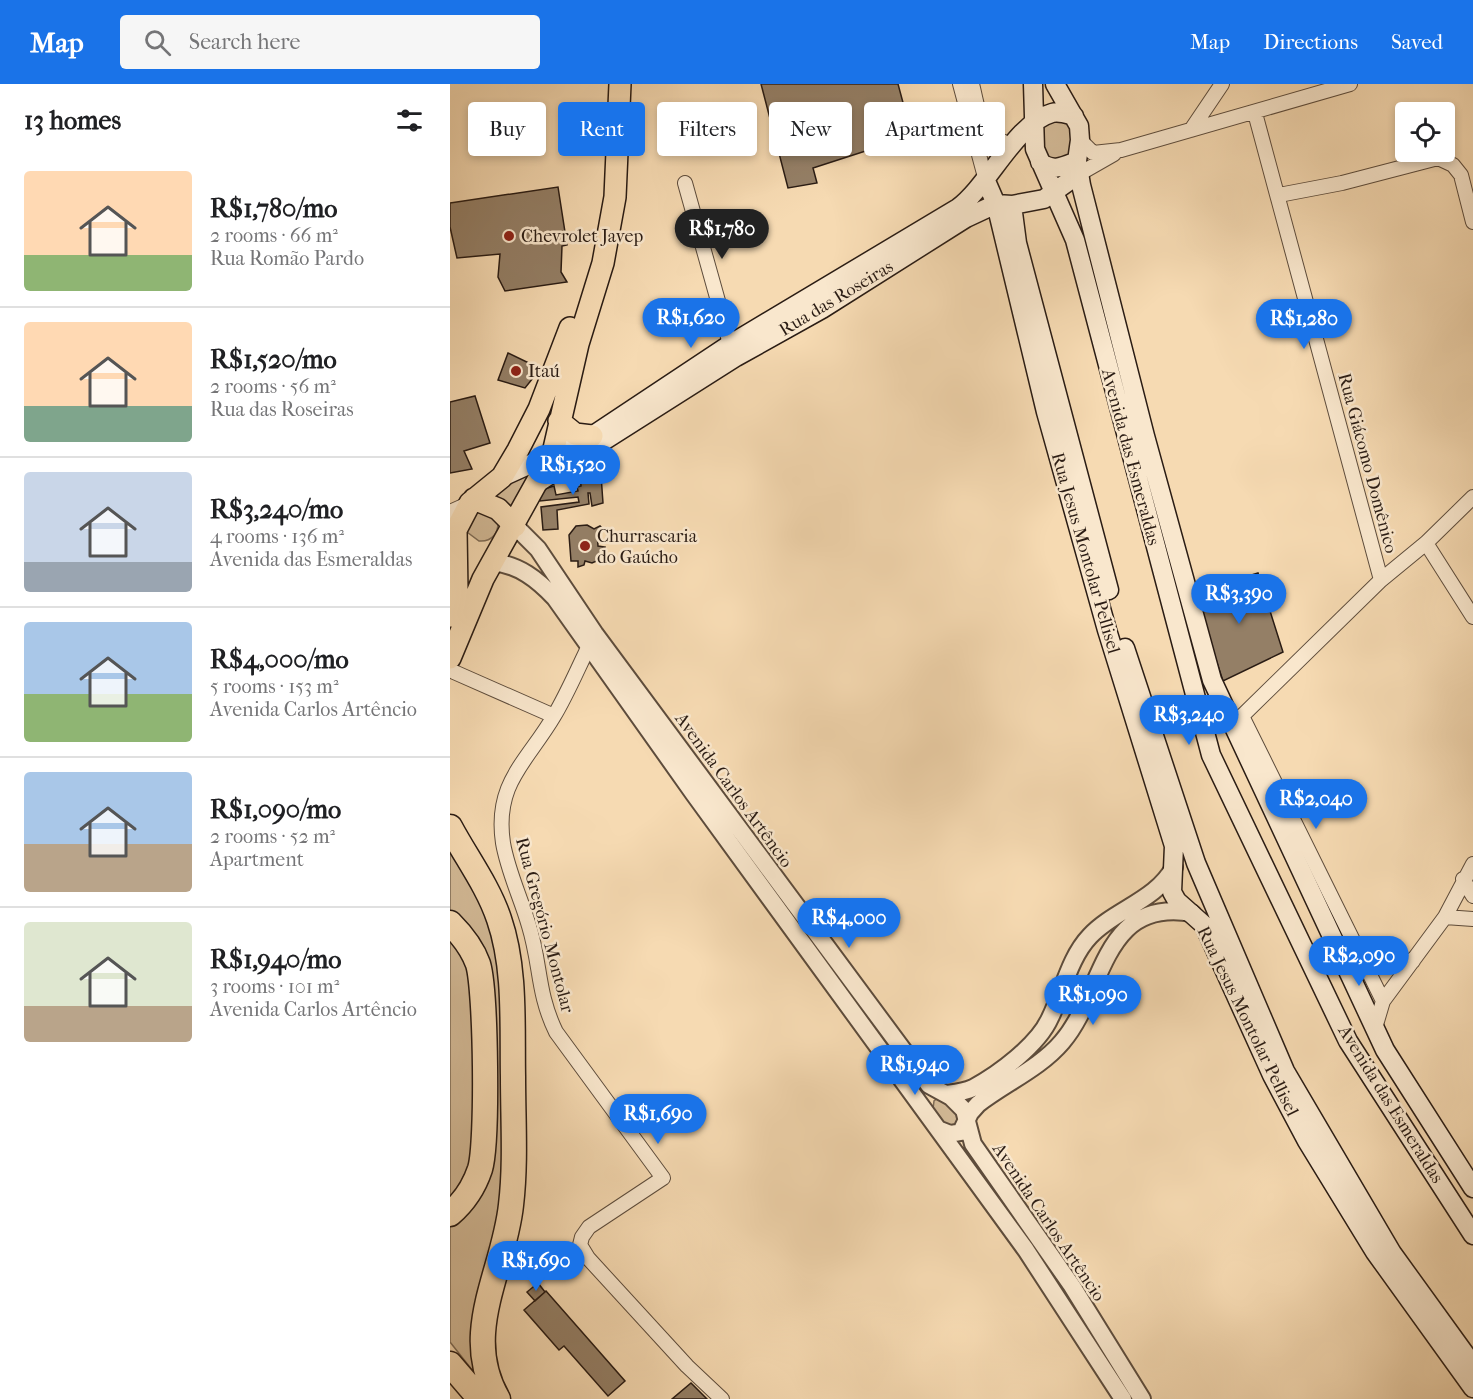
<!DOCTYPE html>
<meta charset="utf-8">
<style>
body{margin:0;font-family:"IM FELL French Canon",serif;background:#f6f6f6;color:#202124;height:100vh;display:flex;flex-direction:column;font-size:22px;white-space:nowrap}
*{box-sizing:border-box;margin:0}
p{font-size:20px;color:#757577}
.icon{flex:none;width:33px;height:33px;fill:none;stroke:currentColor;stroke-width:2;stroke-linecap:round;stroke-linejoin:round}
.map{position:relative;flex:1;overflow:hidden}
.sheet{display:flex;flex-direction:column;background:#fff;width:450px}
.sheet>*{flex:none}
.top-card{position:absolute;left:18px;top:18px;width:570px;height:54px;display:flex;gap:12px}
.fabs{position:absolute;left:945px;top:18px;display:grid;gap:12px}
.fabs a{display:grid;place-items:center;width:60px;height:60px;border-radius:6px;background:#fff;box-shadow:0 3px 9px #0003;font-size:30px}
.price{position:absolute;translate:-50% -51px;padding:0 14px;border-radius:21px;background:#1a73e8;color:#fff;font-size:20px;line-height:39px;filter:drop-shadow(0 2px 3px #0008)}
.price::after{content:'';position:absolute;left:50%;top:36px;width:18px;height:14px;margin-left:-9px;background:inherit;clip-path:polygon(0 0,100% 0,50% 100%)}
.price.on{background:#222;color:#fff}
ul{padding:0;list-style:none}
li{display:flex;align-items:center;gap:18px;height:150px;padding:0 24px}
li+li{border-top:2px solid #e0e0e0}
li span{display:grid;place-items:center;flex:none;width:168px;height:120px;border-radius:6px;color:#555}
li>.icon{margin-inline-start:auto}
span .icon{width:72px;height:72px;fill:#fffc;stroke-width:1}
li b{font-size:26px}
h2{display:flex;justify-content:space-between;align-items:center;height:72px;padding:0 24px;font-size:26px}
.chip{padding:0 21px;border-radius:6px;background:#fff;box-shadow:0 3px 9px #0003;font-size:21px;line-height:54px}
.chip.on{background:#1a73e8;color:#fff}
header{display:flex;align-items:center;gap:36px;box-sizing:border-box;height:84px;padding:0 30px;background:#1a73e8;color:#fff}
header strong{font-size:28px}
nav{display:flex;gap:33px;margin-inline-start:auto;font-size:21px}
.search{width:420px;height:54px;background:#f6f6f6;display:flex;align-items:center;gap:15px;box-sizing:border-box;padding:0 21px;border-radius:6px;color:#757577;font-size:22px}
main{display:flex;flex:1;min-height:0}
.map>svg:first-child{display:block}
</style>
<header>
<strong>Map</strong>
<div class="search"><svg class="icon" aria-label="search" viewBox="0 0 24 24"><circle cx="10" cy="10" r="6"/><path d="M15 15l6 6"/></svg>Search here</div>
<nav><a>Map</a><a>Directions</a><a>Saved</a></nav>
</header>
<main>
<section class="sheet">
<h2>13 homes<svg class="icon" aria-label="filters" viewBox="0 0 24 24"><path d="M4 7h16M4 17h16"/><circle cx="9" cy="7" r="2"/><circle cx="15" cy="17" r="2"/></svg></h2>
<ul>
<li><span style="background:linear-gradient(#ffd9b3 70%,#8fb573 0)"><svg class="icon" aria-label="home" viewBox="0 0 24 24"><path d="M3 11l9-7 9 7M6 9v11h12V9"/></svg></span><div><b>R$1,780/mo</b><p>2 rooms · 66 m²</p><p>Rua Romão Pardo</p></div></li>
<li><span style="background:linear-gradient(#ffd9b3 70%,#7fa58c 0)"><svg class="icon" aria-label="home" viewBox="0 0 24 24"><path d="M3 11l9-7 9 7M6 9v11h12V9"/></svg></span><div><b>R$1,520/mo</b><p>2 rooms · 56 m²</p><p>Rua das Roseiras</p></div></li>
<li><span style="background:linear-gradient(#c9d6e8 75%,#9aa5b1 0)"><svg class="icon" aria-label="home" viewBox="0 0 24 24"><path d="M3 11l9-7 9 7M6 9v11h12V9"/></svg></span><div><b>R$3,240/mo</b><p>4 rooms · 136 m²</p><p>Avenida das Esmeraldas</p></div></li>
<li><span style="background:linear-gradient(#a9c7e8 60%,#8fb573 0)"><svg class="icon" aria-label="home" viewBox="0 0 24 24"><path d="M3 11l9-7 9 7M6 9v11h12V9"/></svg></span><div><b>R$4,000/mo</b><p>5 rooms · 153 m²</p><p>Avenida Carlos Artêncio</p></div></li>
<li><span style="background:linear-gradient(#a9c7e8 60%,#b9a48a 0)"><svg class="icon" aria-label="home" viewBox="0 0 24 24"><path d="M3 11l9-7 9 7M6 9v11h12V9"/></svg></span><div><b>R$1,090/mo</b><p>2 rooms · 52 m²</p><p>Apartment</p></div></li>
<li><span style="background:linear-gradient(#dfe7d0 70%,#b9a48a 0)"><svg class="icon" aria-label="home" viewBox="0 0 24 24"><path d="M3 11l9-7 9 7M6 9v11h12V9"/></svg></span><div><b>R$1,940/mo</b><p>3 rooms · 101 m²</p><p>Avenida Carlos Artêncio</p></div></li>
</ul>
</section>
<div class="map">
<svg width="1023" height="1315" viewBox="0 0 1023 1315">
<rect width="100%" height="100%" fill="#f6dab2"/>
<filter id="stains"><feTurbulence type="fractalNoise" baseFrequency=".00333" numOctaves="4"/><feColorMatrix values="0 0 0 0 .2 0 0 0 0 .09 0 0 0 0 .02 0 0 0 .5 -.17"/></filter>
<radialGradient id="worn" r=".72"><stop offset=".6" stop-color="#630" stop-opacity="0"/><stop offset="1" stop-color="#630" stop-opacity=".3"/></radialGradient>
<!-- green -->
<path fill="#d3ba97" stroke="#7e6b56" stroke-width="1.5" d="M599,37H617L623,46L619,72L606,78L594,72L593,41Z
M86,382L62,430L42,413L51,399Z
M25,425L48,436C49,449 42,458 29,457L17,448Z
M0,752L49,849L59,1062L34,1301L0,1258V1135L23,1109L37,913L0,833Z
M0,843L20,871L30,1066L0,1125Z
M489,1013L510,1028L511,1042L494,1041L483,1025L484,1017Z"/>
<!-- building -->
<path fill="#947f66" stroke="#2a1c14" stroke-width="1.5" d="M311,0H448L462,52L363,84L367,99L338,104Z
M108,103L117,161L112,162L111,188L117,198L55,207L48,193L50,170L7,174L0,143V119Z
M58,269L83,281V294L75,304L48,296Z
M25,312L40,359L14,367L22,385L0,389V318Z
M150,377L153,419L142,422L140,409H138L139,420L107,426L108,445L93,446L91,423L129,418L128,413L90,417L88,407L104,402L106,411L128,407L127,403L131,402L130,390L142,389L141,378Z
M137,441L144,445L150,442L154,446L147,448L148,462L155,463L149,476L142,479L135,477L134,481L128,483V477H121L119,451L126,442Z
M808,489L833,568L773,597L744,509Z
M88,1199L95,1208L85,1217L77,1208Z
M96,1207L175,1297L158,1312L114,1262L109,1266L74,1226Z
M241,1299L257,1315H222Z"/>
<g fill="none" stroke-linecap="round" stroke-linejoin="round">
<!-- minor casing -->
<g stroke="#5d4c3c" stroke-width="16">
<path id="minor" d="M510,0L536,97
M522,0C530,31 528,52 563,61
M805,29L931,496
M741,46L772,0
M630,56L643,69L671,66L900,0
M629,90L664,70
M235,99L282,267
M829,111L892,99L988,74L1003,81L1011,91L1023,138
M0,428L20,419
M976,459L1023,533
M143,554C130,579 119,607 104,632C77,678 44,699 53,759C58,788 71,814 79,842C91,881 87,909 106,948L213,1094L139,1143L132,1153L130,1161L138,1174L237,1282L272,1315
M4,588L104,632
M792,632L933,917
M752,644L792,632L931,496L976,459L1023,413
M1013,795L1023,812
M995,833L1023,835
M913,875L963,877
M925,944L933,917L995,833L1023,780"/>
</g>
<!-- tertiary casing -->
<g stroke="#5d4c3c" stroke-width="20">
<path id="tertiary" d="M65,442L88,465L145,550L479,1001L501,1013L514,1026L523,1060L622,1202L692,1315
M43,478C69,481 87,495 105,514L244,710L576,1166L673,1315
M496,1010C504,1009 515,1008 523,1004C549,990 588,961 600,934C613,908 619,874 640,852C664,826 707,816 724,783
M490,1046L500,1050L511,1048L520,1029L528,1020C555,999 590,984 612,958C655,908 651,813 742,829"/>
</g>
<!-- secondary casing -->
<g stroke="#2a1c14" stroke-width="21">
<path id="secondary" d="M583,0L585,65L625,156L761,671L898,957L1023,1151
M605,0L629,42L630,56L627,77L631,101L695,352L762,596L935,966L1023,1104
M590,78C603,88 612,83 627,77
M536,97L546,120L596,328L657,546L724,762L722,808L727,817L754,841L822,991L857,1057L925,1168L1023,1304
M562,121L567,159L659,506
M52,393L142,352L279,261L508,124C539,101 566,39 602,29C609,27 617,30 624,32
M89,398L286,273L372,225L516,134L546,120L562,121L594,115L629,90
M675,564L746,779L835,987L942,1169L1023,1281"/>
</g>
<!-- primary casing -->
<g stroke="#2a1c14" stroke-width="24">
<path id="primary" d="M109,337L125,350L142,352
M24,415L48,425L65,442
M0,532L7,508L6,446L20,419L52,393L68,366L89,325L120,244
M0,574L33,495L103,369L128,260L153,179L165,113L170,0"/>
</g>
<!-- motorway casing -->
<g stroke="#2a1c14" stroke-width="27">
<path id="motorway" d="M0,743C16,773 38,802 49,835C66,884 62,942 63,993C63,1036 66,1079 61,1121C54,1188 10,1249 48,1315
M0,839C12,851 22,863 28,880C36,906 38,1059 30,1085C24,1103 14,1118 0,1130
M0,1280L30,1315"/>
</g>
<!-- minor -->
<use href="#minor" stroke="#f9e7cd" stroke-width="14"/>
<!-- tertiary -->
<use href="#tertiary" stroke="#f9e7cd" stroke-width="16"/>
<!-- secondary -->
<use href="#secondary" stroke="#f9e7cd" stroke-width="18"/>
<!-- primary -->
<use href="#primary" stroke="#f6dab2" stroke-width="21"/>
<!-- motorway -->
<use href="#motorway" stroke="#f6dab2" stroke-width="24"/>
</g>
<!-- markers -->
<g fill="#8f2418" stroke="#f9e7cd" stroke-width="2">
<circle cx="59" cy="152" r="6"/>
<circle cx="66" cy="287" r="6"/>
<circle cx="135" cy="462" r="6"/>
</g>
<g text-anchor="middle" stroke-width="5" stroke-linejoin="round" paint-order="stroke">
<!-- poi labels -->
<g font-size="18" fill="#2a1c14" stroke="#f9e7cd" text-anchor="start">
<text x="71" y="158">Chevrolet Javep</text>
<text x="78" y="293">Itaú</text>
<text x="147" y="458">Churrascaria<tspan x="147" dy="21">do Gaúcho</tspan></text>
</g>
<!-- street labels -->
<g font-size="18" fill="#2a1c14" stroke="#f9e7cd">
<text transform="translate(386 214) rotate(-31)" y="6">Rua das Roseiras</text>
<text transform="translate(681 373) rotate(75)" y="6">Avenida das Esmeraldas</text>
<text transform="translate(918 379) rotate(75)" y="6">Rua Giácomo Domênico</text>
<text transform="translate(636 469) rotate(74)" y="6">Rua Jesus Montolar Pellisel</text>
<text transform="translate(284 706) rotate(54)" y="6">Avenida Carlos Artêncio</text>
<text transform="translate(95 841) rotate(75)" y="6">Rua Gregório Montolar</text>
<text transform="translate(798 937) rotate(64)" y="6">Rua Jesus Montolar Pellisel</text>
<text transform="translate(941 1020) rotate(58)" y="6">Avenida das Esmeraldas</text>
<text transform="translate(599 1138) rotate(56)" y="6">Avenida Carlos Artêncio</text>
</g>
</g>
<rect width="100%" height="100%" filter="url(#stains)"/>
<rect width="100%" height="100%" fill="url(#worn)"/>
</svg>
<div class="fabs">
<a><svg class="icon" aria-label="locate" viewBox="0 0 24 24"><circle cx="12" cy="12" r="6"/><path d="M12 2v4M12 18v4M2 12h4M18 12h4"/></svg></a>
</div>
<b class="price on" style="left:272px;top:176px">R$1,780</b>
<b class="price" style="left:241px;top:265px">R$1,620</b>
<b class="price" style="left:854px;top:266px">R$1,280</b>
<b class="price" style="left:123px;top:412px">R$1,520</b>
<b class="price" style="left:789px;top:541px">R$3,390</b>
<b class="price" style="left:739px;top:662px">R$3,240</b>
<b class="price" style="left:866px;top:746px">R$2,040</b>
<b class="price" style="left:399px;top:865px">R$4,000</b>
<b class="price" style="left:909px;top:903px">R$2,090</b>
<b class="price" style="left:643px;top:942px">R$1,090</b>
<b class="price" style="left:465px;top:1012px">R$1,940</b>
<b class="price" style="left:208px;top:1061px">R$1,690</b>
<b class="price" style="left:86px;top:1208px">R$1,690</b>
<div class="top-card">
<a class="chip">Buy</a>
<a class="chip on">Rent</a>
<a class="chip">Filters</a>
<a class="chip">New</a>
<a class="chip">Apartment</a>
</div>
</div>
</main>
